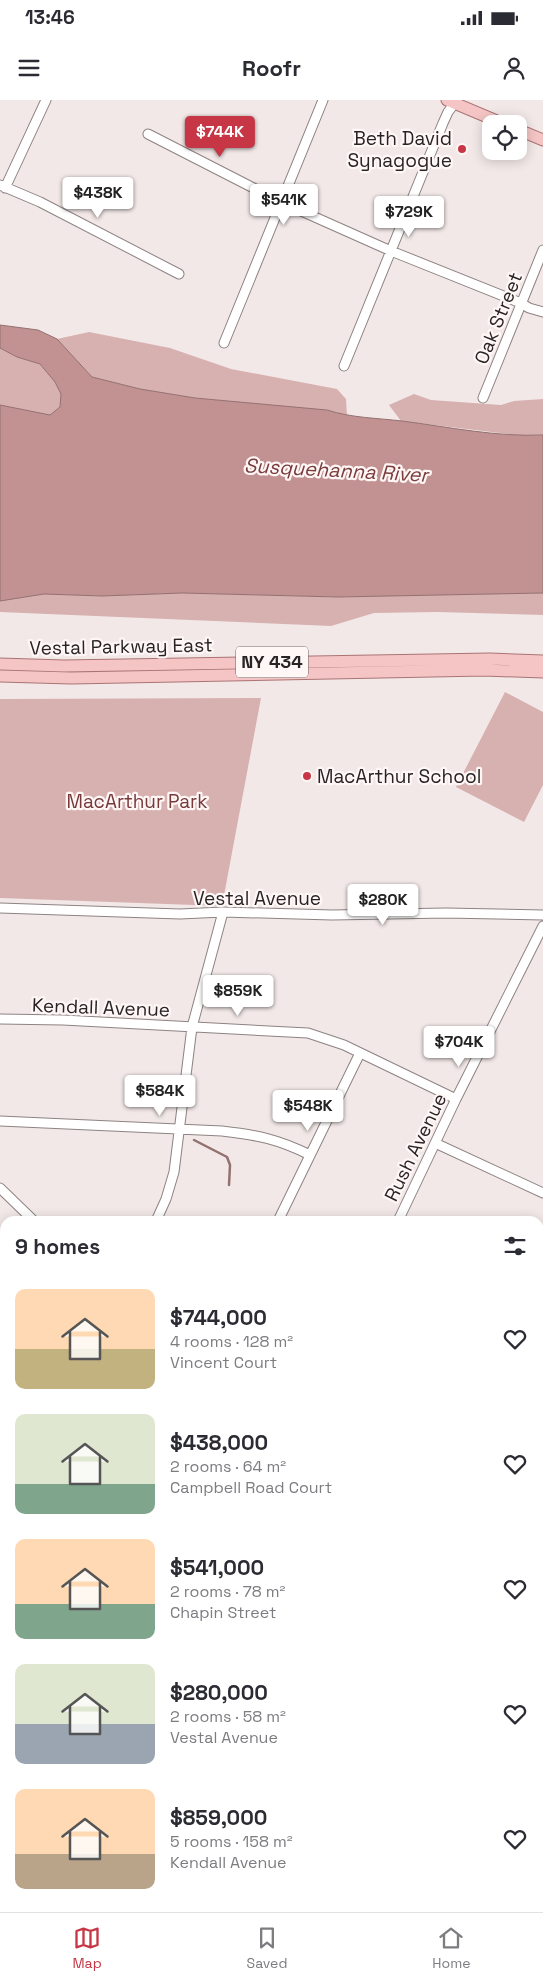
<!DOCTYPE html>
<meta charset="utf-8">
<style>
body{margin:0;font-family:"Space Grotesk",sans-serif;background:#f7f7f7;color:#2b2b33;height:100vh;display:flex;flex-direction:column;font-size:19px;white-space:nowrap}
*{box-sizing:border-box;margin:0}
p{font-size:16px;color:#7c7c81}
.icon{flex:none;width:28px;height:28px;fill:none;stroke:currentColor;stroke-width:2;stroke-linecap:round;stroke-linejoin:round}
.map{position:relative;flex:1;overflow:hidden}
.details{position:absolute;left:0px;top:1116px;width:544px;height:696px;display:flex;flex-direction:column;background:#fff;border-radius:15px 15px 0 0;box-shadow:0 2px 12px #0003}
.details>*{flex:none}
.tools{position:absolute;left:482px;top:15px;display:grid;gap:10px}
.tools a{display:grid;place-items:center;width:45px;height:45px;border-radius:10px;background:#fff;box-shadow:0 2px 12px #0003;font-size:25px}
.price{position:absolute;translate:-50% -42px;padding:0 11px;border-radius:5px;background:#fff;color:#222;font-size:16px;line-height:32px;filter:drop-shadow(0 1px 2px #0008)}
.price::after{content:'';position:absolute;left:50%;top:30px;width:15px;height:11px;margin-left:-8px;background:inherit;clip-path:polygon(0 0,100% 0,50% 100%)}
.price.current{background:#c63645;color:#fff}
ul{padding:0;list-style:none}
li{display:flex;align-items:center;gap:15px;height:125px;padding:0 15px}
li span{display:grid;place-items:center;flex:none;width:140px;height:100px;border-radius:10px;color:#555}
li>.icon{margin-inline-start:auto}
span .icon{width:60px;height:60px;fill:#fffc;stroke-width:1}
li b{font-size:21px}
h2{display:flex;justify-content:space-between;align-items:center;height:60px;padding:0 15px;font-size:21px}
.status{display:flex;justify-content:space-between;align-items:center;height:35px;padding:0 25px;background:#fff;direction:ltr}
.status svg{height:14px;fill:currentColor}
header{display:flex;justify-content:space-between;align-items:center;height:65px;padding:0 15px;background:#fff;font-size:22px;font-weight:700}
.menu{display:flex;justify-content:space-around;align-items:center;height:70px;border-top:1px solid #e1e1e2;background:#fff;font-size:14px;color:#7c7c81}
.menu a{display:grid;justify-items:center;gap:2px}
.menu .current{color:#c63645}
.map>svg:first-child{display:block}
</style>
<div class="status"><b>13:46</b><svg viewBox="0 0 49 12"><path d="M0 12V9h3v3zM5 12V6h3v6zM10 12V3h3v9zM15 12V0h3v12zM26 1h20v11H26zM47 4h2v5h-2z"/></svg></div>
<header><svg class="icon" aria-label="menu" viewBox="0 0 24 24"><path d="M4 6h16M4 12h16M4 18h16"/></svg>Roofr<svg class="icon" aria-label="person" viewBox="0 0 24 24"><circle cx="12" cy="8" r="4"/><path d="M4 21q1-7 8-7t8 7"/></svg></header>
<div class="map">
<svg width="543" height="1812" viewBox="0 0 543 1812">
<rect width="100%" height="100%" fill="#f3e8e8"/>
<!-- green -->
<path fill="#d7b1b0" d="M89,232L170,248L231,269L337,289L346,299L347,316L327,310L195,298L140,289L92,277L57,239Z
M0,248L17,257L40,264L55,282L61,294L60,307L50,315L0,305Z
M414,294L431,300L501,305L514,301L543,299V335L525,336L401,321L389,305Z
M182,493L338,497L543,493V515L437,512L374,513L331,526L0,512V501L44,494L102,496Z
M505,592L543,612V685L524,722L456,687Z
M261,598L222,806L0,798V599Z
M0,1638L5,1643V1808H90L87,1812H0Z
M539,1641L543,1643V1699L539,1697Z"/>
<!-- water -->
<path fill="#c19291" stroke="#937170" d="M0,225L38,230L57,239L92,277L140,289L195,298L327,310C352,318 377,318 402,321C449,327 496,337 543,335V493L338,497L182,493L102,496L44,494L0,501V305L50,315L60,307L61,294L55,282L40,264L17,257L0,248Z"/>
<g fill="none" stroke-linecap="round" stroke-linejoin="round">
<!-- stream -->
<path stroke="#937170" stroke-width="2.5" d="M194,1040L227,1057L230,1065L229,1085
M539,1338L543,1332
M174,1812L177,1808"/>
<!-- minor casing -->
<g stroke="#8d8382" stroke-width="11">
<path id="minor" d="M148,34L281,102L391,151L521,203L529,208L543,212
M0,85L40,102L179,174
M5,88L46,0
M224,243L323,0
M344,266L443,23L448,12L457,0
M483,298L543,150
M0,808L180,814L223,812L332,815L446,813L543,815
M0,919L63,920L308,933L344,945L456,999
M0,1021L222,1031C257,1035 278,1039 310,1055
M435,1043L543,1093
M0,1088L34,1121
M156,1121L166,1099L174,1072L192,927L223,812
M278,1121L360,953
M398,1121L456,999L543,826
M539,1151L543,1145
M0,1226L5,1229
M0,1354L5,1357
M539,1370L543,1362
M0,1485L5,1475
M539,1582L543,1584
M0,1603L5,1606
M539,1770L543,1772
M310,1808L325,1812
M99,1812L102,1808
M223,1812L225,1808"/>
</g>
<!-- major casing -->
<g stroke="#a97473" stroke-width="13">
<path id="major" d="M447,0L504,24
M519,30L543,40
M0,564L64,566L490,559L543,561
M0,576L71,578L484,570L543,572"/>
</g>
<!-- minor -->
<use href="#minor" stroke="#fff" stroke-width="9"/>
<!-- major -->
<use href="#major" stroke="#f5c5c5" stroke-width="11"/>
</g>
<!-- markers -->
<g fill="#c63645" stroke="#fff6f6" stroke-width="2">
<circle cx="462" cy="49" r="5"/>
<circle cx="307" cy="676" r="5"/>
</g>
<g text-anchor="middle" stroke-width="4.5" stroke-linejoin="round" paint-order="stroke">
<!-- shield labels -->
<rect fill="#fff6f6" stroke="#686363" stroke-width="1" x="236" y="546.5" width="72" height="31" rx="4"/>
<g font-size="18" font-weight="bold" fill="#282424">
<text x="272" y="568">NY 434</text>
</g>
<!-- poi labels -->
<g font-size="19" fill="#282424" stroke="#fff6f6" text-anchor="end">
<text x="452" y="45">Beth David<tspan x="452" dy="22">Synagogue</tspan></text>
<text x="317" y="683" text-anchor="start">MacArthur School</text>
</g>
<!-- street labels -->
<g font-size="19" fill="#282424" stroke="#fff6f6">
<text transform="translate(498 218) rotate(-68)" y="7">Oak Street</text>
<text transform="translate(121 546) rotate(-1)" y="7">Vestal Parkway East</text>
<text x="257" y="805">Vestal Avenue</text>
<text transform="translate(101 907) rotate(2)" y="7">Kendall Avenue</text>
<text transform="translate(415 1047) rotate(-64)" y="7">Rush Avenue</text>
</g>
<!-- park labels -->
<g font-size="19" fill="#77393a" stroke="#fff6f6">
<text x="137" y="708">MacArthur Park</text>
</g>
<!-- water labels -->
<g font-size="20" font-style="italic" fill="#7a3c3d" stroke="#fff6f6">
<text transform="translate(336 370) rotate(3)" y="7">Susquehanna River</text>
</g>
</g>
</svg>
<div class="tools">
<a><svg class="icon" aria-label="locate" viewBox="0 0 24 24"><circle cx="12" cy="12" r="6"/><path d="M12 2v4M12 18v4M2 12h4M18 12h4"/></svg></a>
</div>
<b class="price current" style="left:220px;top:58px">$744K</b>
<b class="price" style="left:98px;top:119px">$438K</b>
<b class="price" style="left:284px;top:126px">$541K</b>
<b class="price" style="left:409px;top:138px">$729K</b>
<b class="price" style="left:383px;top:826px">$280K</b>
<b class="price" style="left:238px;top:917px">$859K</b>
<b class="price" style="left:459px;top:968px">$704K</b>
<b class="price" style="left:160px;top:1017px">$584K</b>
<b class="price" style="left:308px;top:1032px">$548K</b>
<section class="details">
<h2>9 homes<svg class="icon" aria-label="filters" viewBox="0 0 24 24"><path d="M4 7h16M4 17h16"/><circle cx="9" cy="7" r="2"/><circle cx="15" cy="17" r="2"/></svg></h2>
<ul>
<li><span style="background:linear-gradient(#ffd9b3 60%,#c2b280 0)"><svg class="icon" aria-label="home" viewBox="0 0 24 24"><path d="M3 11l9-7 9 7M6 9v11h12V9"/></svg></span><div><b>$744,000</b><p>4 rooms · 128 m²</p><p>Vincent Court</p></div><svg class="icon" aria-label="heart" viewBox="0 0 24 24"><path d="M12 20l-8-8c-3-5 5-10 8-4 3-6 11-1 8 4z"/></svg></li>
<li><span style="background:linear-gradient(#dfe7d0 70%,#7fa58c 0)"><svg class="icon" aria-label="home" viewBox="0 0 24 24"><path d="M3 11l9-7 9 7M6 9v11h12V9"/></svg></span><div><b>$438,000</b><p>2 rooms · 64 m²</p><p>Campbell Road Court</p></div><svg class="icon" aria-label="heart" viewBox="0 0 24 24"><path d="M12 20l-8-8c-3-5 5-10 8-4 3-6 11-1 8 4z"/></svg></li>
<li><span style="background:linear-gradient(#ffd9b3 65%,#7fa58c 0)"><svg class="icon" aria-label="home" viewBox="0 0 24 24"><path d="M3 11l9-7 9 7M6 9v11h12V9"/></svg></span><div><b>$541,000</b><p>2 rooms · 78 m²</p><p>Chapin Street</p></div><svg class="icon" aria-label="heart" viewBox="0 0 24 24"><path d="M12 20l-8-8c-3-5 5-10 8-4 3-6 11-1 8 4z"/></svg></li>
<li><span style="background:linear-gradient(#dfe7d0 60%,#9aa5b1 0)"><svg class="icon" aria-label="home" viewBox="0 0 24 24"><path d="M3 11l9-7 9 7M6 9v11h12V9"/></svg></span><div><b>$280,000</b><p>2 rooms · 58 m²</p><p>Vestal Avenue</p></div><svg class="icon" aria-label="heart" viewBox="0 0 24 24"><path d="M12 20l-8-8c-3-5 5-10 8-4 3-6 11-1 8 4z"/></svg></li>
<li><span style="background:linear-gradient(#ffd9b3 65%,#b9a48a 0)"><svg class="icon" aria-label="home" viewBox="0 0 24 24"><path d="M3 11l9-7 9 7M6 9v11h12V9"/></svg></span><div><b>$859,000</b><p>5 rooms · 158 m²</p><p>Kendall Avenue</p></div><svg class="icon" aria-label="heart" viewBox="0 0 24 24"><path d="M12 20l-8-8c-3-5 5-10 8-4 3-6 11-1 8 4z"/></svg></li>
</ul>
</section>
</div>
<nav class="menu">
<a class="current"><svg class="icon" aria-label="map" viewBox="0 0 24 24"><path d="M3 6l6-2 6 2 6-2v14l-6 2-6-2-6 2zM9 4v14M15 6v14"/></svg>Map</a>
<a><svg class="icon" aria-label="saved" viewBox="0 0 24 24"><path d="M7 4h10v16l-5-4-5 4z"/></svg>Saved</a>
<a><svg class="icon" aria-label="home" viewBox="0 0 24 24"><path d="M3 11l9-7 9 7M6 9v11h12V9"/></svg>Home</a>
</nav>
